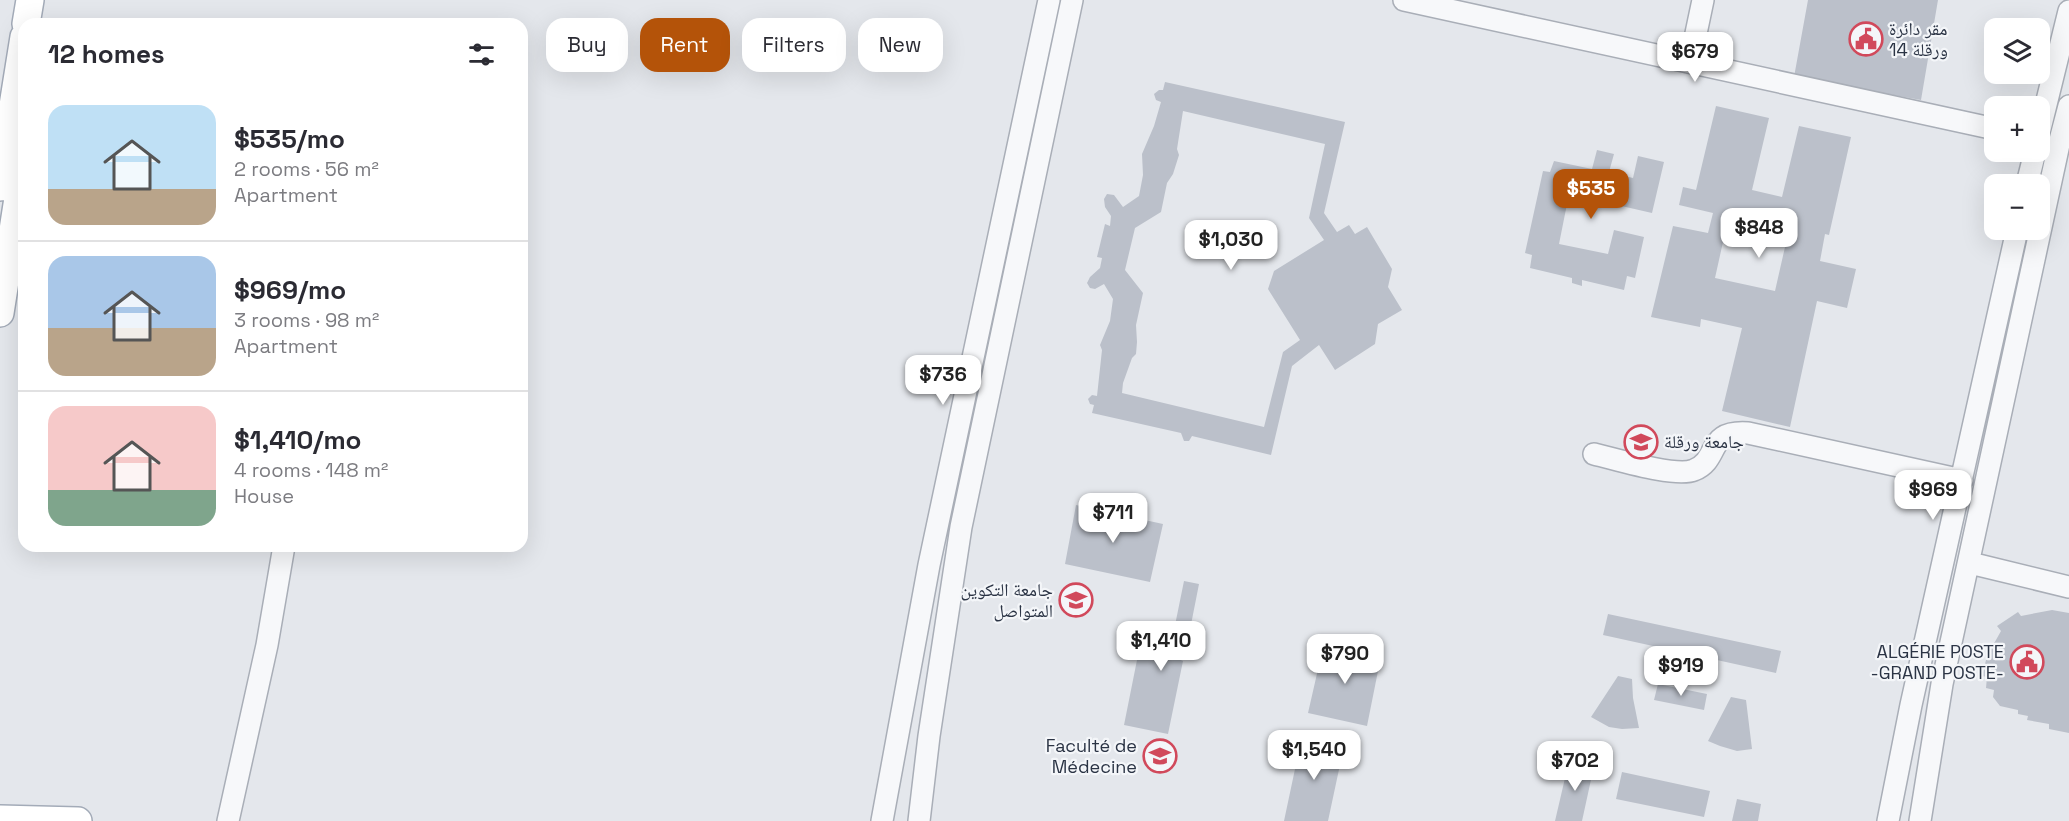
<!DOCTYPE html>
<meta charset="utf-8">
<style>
body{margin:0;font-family:"Space Grotesk","Noto Naskh Arabic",sans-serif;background:#f2f2f3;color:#2b2b33;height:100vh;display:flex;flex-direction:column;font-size:22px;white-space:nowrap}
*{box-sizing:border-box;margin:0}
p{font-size:20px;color:#7c7c81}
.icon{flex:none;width:33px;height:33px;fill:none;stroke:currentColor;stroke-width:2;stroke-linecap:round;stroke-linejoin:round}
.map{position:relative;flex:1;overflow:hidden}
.sheet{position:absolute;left:18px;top:18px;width:510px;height:534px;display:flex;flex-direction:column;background:#fff;border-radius:18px;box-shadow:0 6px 24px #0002}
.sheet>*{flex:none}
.top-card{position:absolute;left:546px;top:18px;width:570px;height:54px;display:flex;gap:12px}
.fabs{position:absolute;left:1984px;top:18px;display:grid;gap:12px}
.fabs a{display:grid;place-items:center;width:66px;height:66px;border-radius:12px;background:#fff;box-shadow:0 6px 24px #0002;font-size:30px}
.price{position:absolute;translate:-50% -51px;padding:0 14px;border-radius:12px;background:#fff;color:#222;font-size:20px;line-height:39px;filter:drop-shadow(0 2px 3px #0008)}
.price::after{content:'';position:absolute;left:50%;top:36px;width:18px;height:14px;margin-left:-9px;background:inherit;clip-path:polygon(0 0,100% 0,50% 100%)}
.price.active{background:#b45309;color:#fff}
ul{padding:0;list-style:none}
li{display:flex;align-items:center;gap:18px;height:150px;padding:0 30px}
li+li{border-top:2px solid #e1e1e2}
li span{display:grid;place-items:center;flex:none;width:168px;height:120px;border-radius:18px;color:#555}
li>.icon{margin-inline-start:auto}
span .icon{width:72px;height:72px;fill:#fffc;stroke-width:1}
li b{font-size:26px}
h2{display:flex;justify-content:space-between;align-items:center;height:72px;padding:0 30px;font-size:26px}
.tag{padding:0 21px;border-radius:18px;background:#fff;box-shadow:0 6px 24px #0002;font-size:21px;line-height:54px}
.tag.active{background:#b45309;color:#fff}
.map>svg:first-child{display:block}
</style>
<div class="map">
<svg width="2069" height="821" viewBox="0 0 2069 821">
<rect width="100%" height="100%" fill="#e4e7ec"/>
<!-- building -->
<path fill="#bbc0ca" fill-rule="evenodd" d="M1808,0H1938L1921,100L1794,77Z
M1165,82L1345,122L1324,213L1337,232L1349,225L1355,234L1367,227L1392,269L1388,287L1402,310L1378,324L1375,344L1335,370L1319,345L1292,366L1271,455L1192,436L1189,441H1184L1181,433L1092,413L1094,405L1090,404L1088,399L1092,395L1097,396L1102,350L1100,345L1110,321L1113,299L1104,284L1095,289L1090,288L1087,283L1090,277L1100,268L1102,258L1097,257L1105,224L1110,226L1111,216L1105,207L1104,199L1107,194L1114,195L1123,207L1139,196L1143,175L1142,154L1154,126L1161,102L1156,100L1154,94L1159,90H1163ZM1183,111L1325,144L1309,218L1324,240L1274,271L1268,289L1300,340L1283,352L1264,427L1122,393L1123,383L1132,358L1136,354L1137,342L1136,325L1143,293L1125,270L1135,228L1161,212L1167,183L1173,174L1179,155L1177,149Z
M1716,106L1769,118L1752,190L1782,197L1799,126L1851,137L1829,235L1825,234L1820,261L1856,269L1847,308L1817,301L1790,427L1722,411L1742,328L1701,319L1700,327L1651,317L1673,226L1708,233L1713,213L1679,205L1683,187L1696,190ZM1729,215L1776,226L1777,222L1790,225L1775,291L1715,278Z
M1597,150L1614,154L1609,172L1633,178L1638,156L1664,162L1652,213L1569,194L1559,244L1608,254L1614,230L1644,237L1635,278L1627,276L1624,290L1582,280V286L1572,283V278L1530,268L1532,255L1525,253L1543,171L1550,172L1554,161L1592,169Z
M1076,505L1163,524L1150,582L1065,564Z
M1184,581L1199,584L1185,655L1177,653L1176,658L1183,661L1168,734L1124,725L1139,650L1152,653L1157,631L1173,635Z
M2052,610L2069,613V733L2049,729V724L2027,720L2028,716L2018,714V710L2000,706L1993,697L1994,690L1986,688L1987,677L1982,676L1987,656L2001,631L1997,626L2018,612L2021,616Z
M1608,614L1781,651L1776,673L1603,635Z
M1324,643L1381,656L1367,726L1308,713Z
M1618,676L1632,679L1633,698L1639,728L1622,729L1609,727L1591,717Z
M1658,684L1707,694L1704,710L1654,700Z
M1731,697L1746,700L1752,749L1737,751L1720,746L1708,741Z
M1302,736L1344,746L1328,821H1284Z
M1569,761L1594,766L1582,821H1555Z
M1622,772L1710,791L1704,817L1616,799Z
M1737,799L1761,804L1758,821H1732Z"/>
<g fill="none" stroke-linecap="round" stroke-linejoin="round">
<!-- minor casing -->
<g stroke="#a9aeb7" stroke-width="24">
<path id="minor" d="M1404,0L1995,129
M1690,62L1703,0
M2040,129L2069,11
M2027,184L2035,152
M1594,454C1616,459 1676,478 1694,470C1721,459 1705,430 1748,433L1962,480
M1970,563L2069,587
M228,821L267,645L284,546
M882,821L929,565L1049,0
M919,821L929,736L961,527L1072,0
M1888,821L1911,705L2017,230
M1920,821L1942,684L2059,144L2069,106"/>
</g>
<!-- major casing -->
<g stroke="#a3abb8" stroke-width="30">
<path id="major" d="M26,24L30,0
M0,187L24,37
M0,313L24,160
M0,819L78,821"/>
</g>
<!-- minor -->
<use href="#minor" stroke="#f7f8fa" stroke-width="21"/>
<!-- major -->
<use href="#major" stroke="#fff" stroke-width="27"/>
</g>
<!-- icons -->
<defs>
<g id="civic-ring" transform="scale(1.725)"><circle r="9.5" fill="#f4f6f9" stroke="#d1495b" stroke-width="1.5"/><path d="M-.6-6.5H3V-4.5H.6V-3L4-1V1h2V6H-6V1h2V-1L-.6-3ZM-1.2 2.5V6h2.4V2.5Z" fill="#d1495b"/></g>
<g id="university-ring" transform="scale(1.725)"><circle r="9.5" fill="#f4f6f9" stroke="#d1495b" stroke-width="1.5"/><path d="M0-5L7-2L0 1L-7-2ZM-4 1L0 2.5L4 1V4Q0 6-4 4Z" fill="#d1495b"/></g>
</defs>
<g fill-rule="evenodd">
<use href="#civic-ring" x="1866" y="39"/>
<use href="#university-ring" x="1641" y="442"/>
<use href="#university-ring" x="1076" y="600"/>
<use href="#civic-ring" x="2027" y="662"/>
<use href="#university-ring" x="1160" y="756"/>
</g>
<g text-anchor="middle" stroke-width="4.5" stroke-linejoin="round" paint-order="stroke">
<!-- poi labels -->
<g font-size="18" fill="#2b3445" stroke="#f4f6f9" text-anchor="end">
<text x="1889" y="35" text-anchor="start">مقر دائرة<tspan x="1889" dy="21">ورقلة 14</tspan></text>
<text x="1664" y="448" text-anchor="start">جامعة ورقلة</text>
<text x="1053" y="596">جامعة التكوين<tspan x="1053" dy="21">المتواصل</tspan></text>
<text x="2004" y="658">ALGÉRIE POSTE<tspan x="2004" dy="21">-GRAND POSTE-</tspan></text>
<text x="1137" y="752">Faculté de<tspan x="1137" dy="21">Médecine</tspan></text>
</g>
</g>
</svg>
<div class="fabs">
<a><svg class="icon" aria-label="layers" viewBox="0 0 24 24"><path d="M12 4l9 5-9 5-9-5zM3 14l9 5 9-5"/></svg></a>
<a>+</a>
<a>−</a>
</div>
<b class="price" style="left:1695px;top:83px">$679</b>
<b class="price active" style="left:1591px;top:220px">$535</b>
<b class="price" style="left:1759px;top:259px">$848</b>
<b class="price" style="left:1231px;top:271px">$1,030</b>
<b class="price" style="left:943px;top:406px">$736</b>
<b class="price" style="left:1933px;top:521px">$969</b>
<b class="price" style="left:1113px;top:544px">$711</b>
<b class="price" style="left:1161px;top:672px">$1,410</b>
<b class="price" style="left:1345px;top:685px">$790</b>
<b class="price" style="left:1681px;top:697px">$919</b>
<b class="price" style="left:1314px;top:781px">$1,540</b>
<b class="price" style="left:1575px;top:792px">$702</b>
<div class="top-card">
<a class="tag">Buy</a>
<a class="tag active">Rent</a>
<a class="tag">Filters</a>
<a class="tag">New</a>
</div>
<section class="sheet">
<h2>12 homes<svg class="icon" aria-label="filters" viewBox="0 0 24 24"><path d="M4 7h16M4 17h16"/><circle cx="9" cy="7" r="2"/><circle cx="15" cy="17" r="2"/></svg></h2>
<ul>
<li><span style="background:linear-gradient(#bfe0f5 70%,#b9a48a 0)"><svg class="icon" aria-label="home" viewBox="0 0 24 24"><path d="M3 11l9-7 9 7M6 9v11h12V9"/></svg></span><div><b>$535/mo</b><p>2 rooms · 56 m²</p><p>Apartment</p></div></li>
<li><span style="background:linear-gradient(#a9c7e8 60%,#b9a48a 0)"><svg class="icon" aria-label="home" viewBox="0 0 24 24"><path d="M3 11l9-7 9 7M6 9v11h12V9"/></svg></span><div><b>$969/mo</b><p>3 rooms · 98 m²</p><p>Apartment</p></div></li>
<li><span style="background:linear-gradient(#f6c9c9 70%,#7fa58c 0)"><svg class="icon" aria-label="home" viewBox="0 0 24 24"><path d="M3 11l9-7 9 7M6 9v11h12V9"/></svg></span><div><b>$1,410/mo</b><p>4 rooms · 148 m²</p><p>House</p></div></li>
</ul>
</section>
</div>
